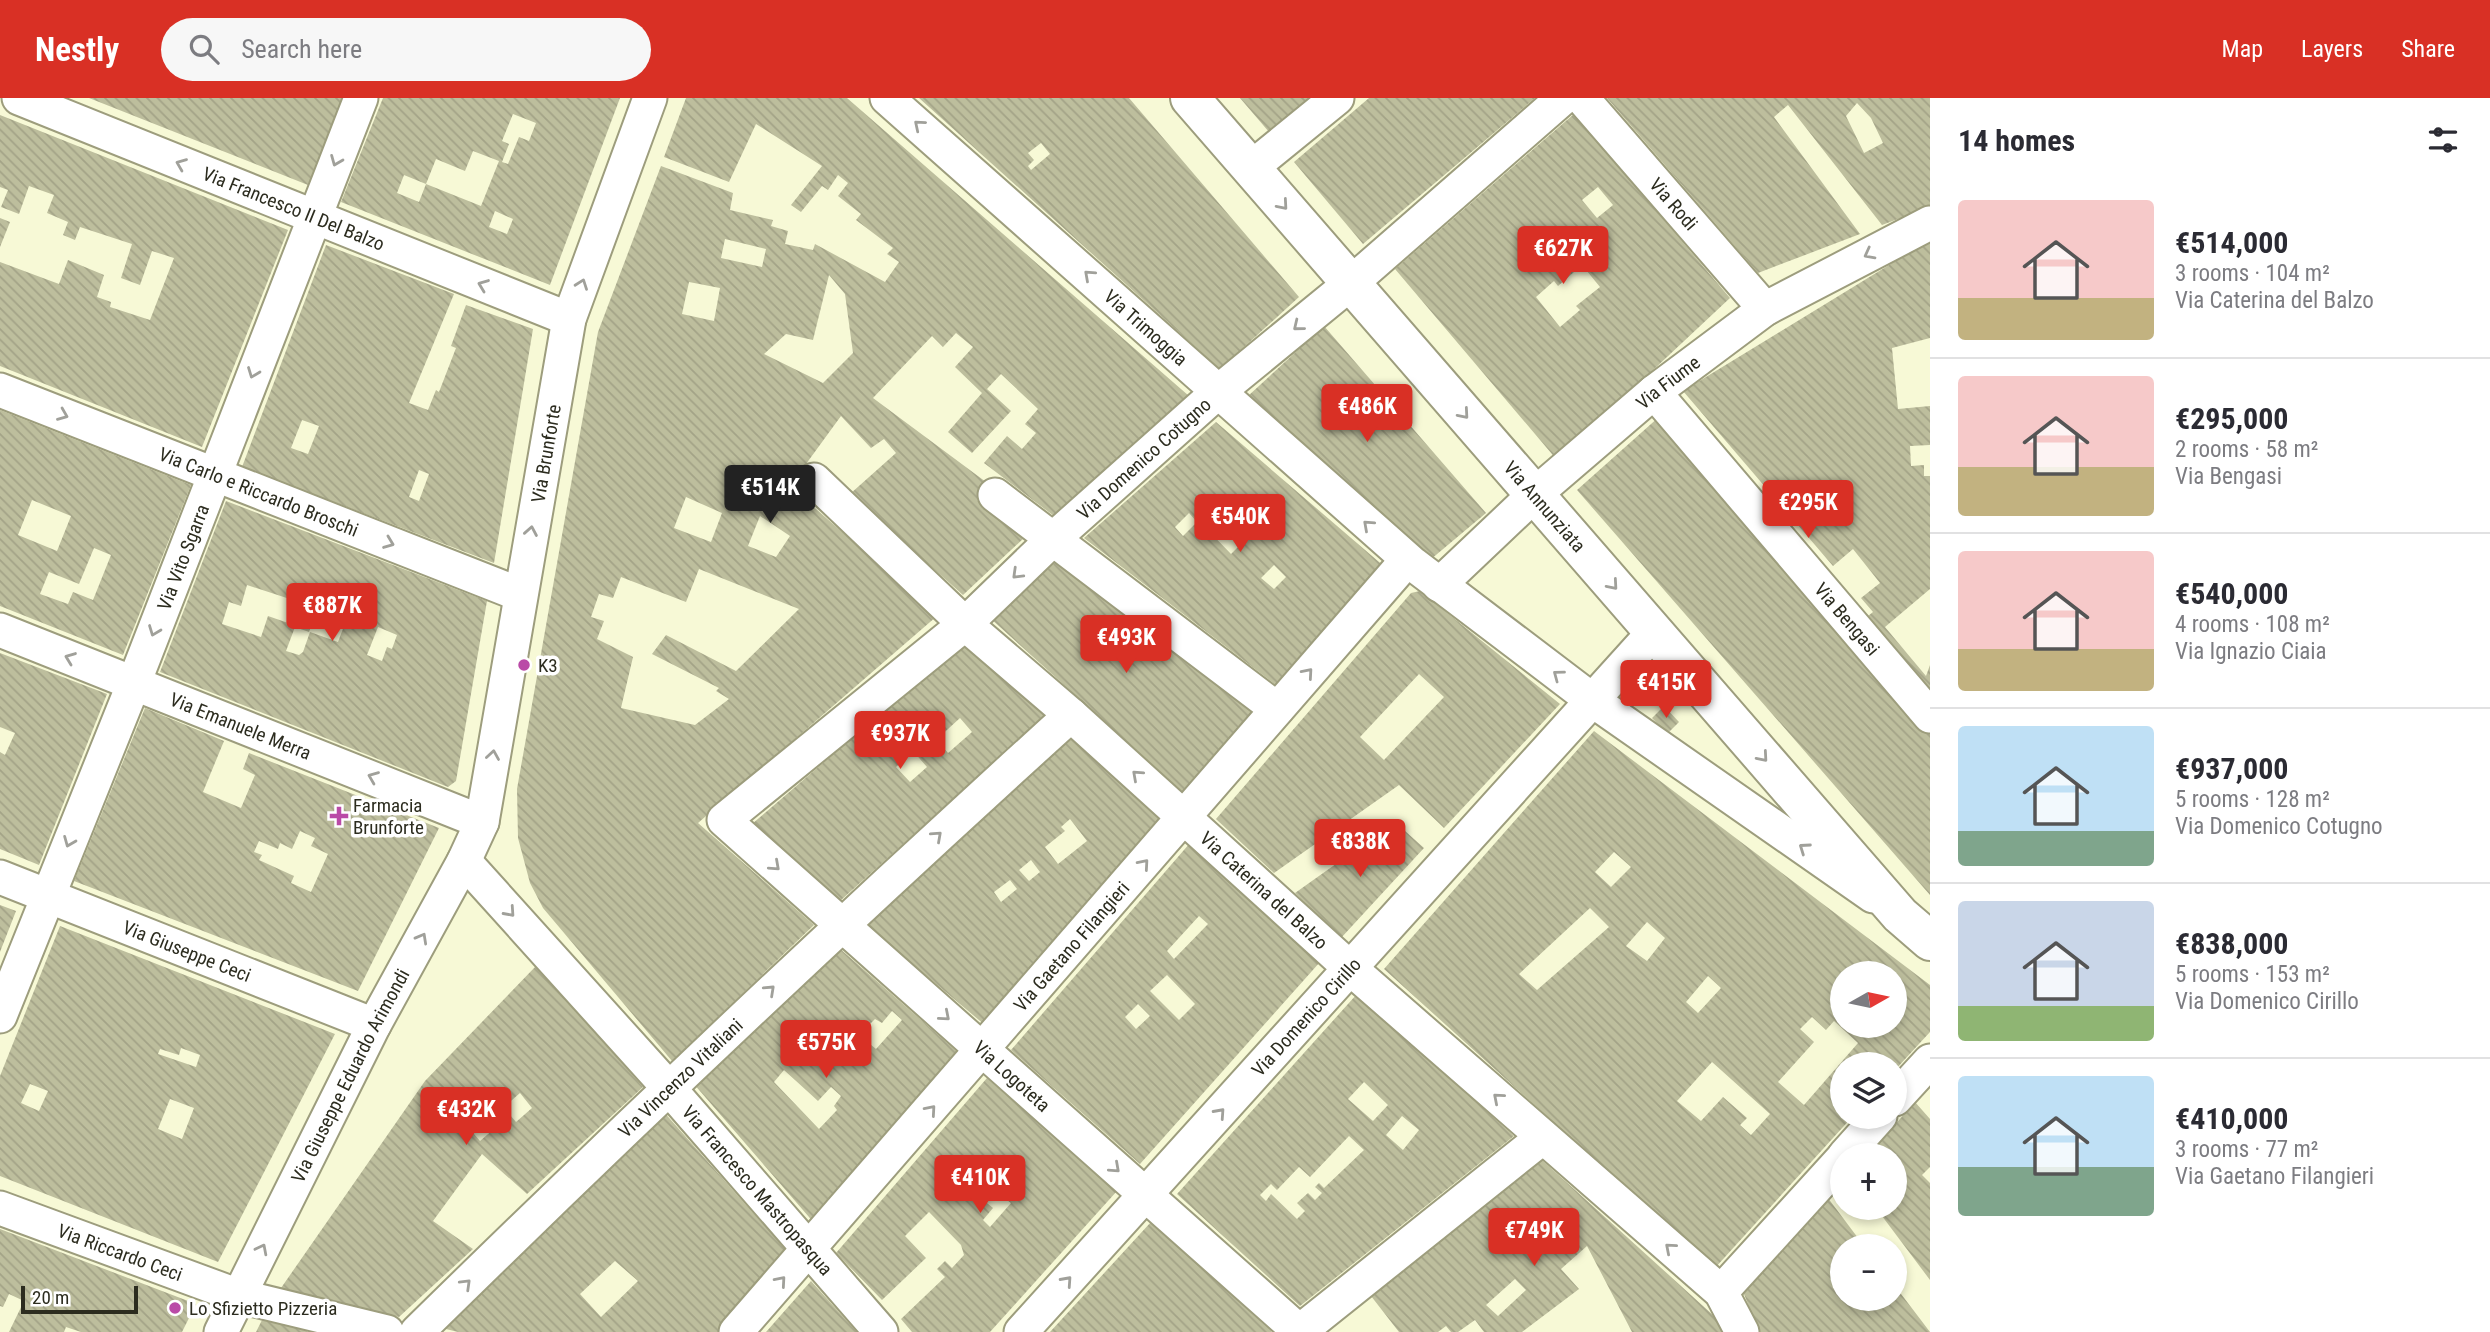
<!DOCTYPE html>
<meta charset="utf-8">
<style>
body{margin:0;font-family:"Roboto Condensed",sans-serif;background:#f7f7f7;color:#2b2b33;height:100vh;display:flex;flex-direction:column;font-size:26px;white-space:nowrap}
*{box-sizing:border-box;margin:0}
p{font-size:23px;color:#7c7c81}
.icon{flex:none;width:38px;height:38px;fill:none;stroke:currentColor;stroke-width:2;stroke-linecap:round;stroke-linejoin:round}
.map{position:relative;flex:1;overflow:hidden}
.drawer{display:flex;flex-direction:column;background:#fff;width:560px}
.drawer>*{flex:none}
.needle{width:46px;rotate:81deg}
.buttons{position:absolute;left:1830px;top:863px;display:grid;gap:14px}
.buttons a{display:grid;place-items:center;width:77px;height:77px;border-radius:50%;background:#fff;box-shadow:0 4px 10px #0003;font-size:35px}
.scale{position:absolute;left:21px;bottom:18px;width:117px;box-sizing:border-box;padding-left:7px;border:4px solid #2c2c1f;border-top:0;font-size:19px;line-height:24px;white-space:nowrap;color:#2c2c1f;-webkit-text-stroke:5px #fff;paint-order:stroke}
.price{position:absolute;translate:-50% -60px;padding:0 16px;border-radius:7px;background:#d93025;color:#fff;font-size:23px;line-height:46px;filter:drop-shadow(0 2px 4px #0008)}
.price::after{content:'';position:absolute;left:50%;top:42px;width:21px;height:16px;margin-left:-10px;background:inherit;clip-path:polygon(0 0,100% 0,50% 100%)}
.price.on{background:#222;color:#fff}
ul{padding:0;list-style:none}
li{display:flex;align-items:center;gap:21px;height:175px;padding:0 28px}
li+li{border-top:2px solid #e1e1e2}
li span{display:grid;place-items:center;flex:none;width:196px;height:140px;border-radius:7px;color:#555}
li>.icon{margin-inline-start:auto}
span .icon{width:84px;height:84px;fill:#fffc;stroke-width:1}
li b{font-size:30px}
h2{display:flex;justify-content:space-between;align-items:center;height:84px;padding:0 28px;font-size:30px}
header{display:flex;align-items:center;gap:42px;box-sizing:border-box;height:98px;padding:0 35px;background:#d93025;color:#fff}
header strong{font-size:33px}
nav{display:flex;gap:38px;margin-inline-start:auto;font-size:24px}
.search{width:490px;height:63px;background:#f7f7f7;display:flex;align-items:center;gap:18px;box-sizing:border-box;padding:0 24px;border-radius:38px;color:#7c7c81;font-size:26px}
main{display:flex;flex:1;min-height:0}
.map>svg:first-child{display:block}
</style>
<header>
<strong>Nestly</strong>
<div class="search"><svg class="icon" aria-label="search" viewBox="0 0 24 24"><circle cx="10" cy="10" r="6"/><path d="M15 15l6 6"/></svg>Search here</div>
<nav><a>Map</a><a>Layers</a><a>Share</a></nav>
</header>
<main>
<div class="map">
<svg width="1930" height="1234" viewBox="0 0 1930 1234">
<defs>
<pattern id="building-back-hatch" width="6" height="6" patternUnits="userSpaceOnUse" patternTransform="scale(1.75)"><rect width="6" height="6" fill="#bdbe9d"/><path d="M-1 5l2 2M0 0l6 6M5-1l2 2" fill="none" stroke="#a3a387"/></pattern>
</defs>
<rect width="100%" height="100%" fill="#f7f9d6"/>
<!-- building -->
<path fill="url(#building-back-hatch)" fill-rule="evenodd" d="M89,0H343L308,87Z
M383,0H620L550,187L341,104ZM513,16L536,25L529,43L519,39L508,66L502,64L509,46L502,43ZM473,53L499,63L481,108L426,86L419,104L397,95L404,77L426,86L436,61L465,73ZM495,113L513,121L507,136L489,129Z
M686,0H847L1189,298L1054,418L984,365L1007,338L1022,351L1036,335L1025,326L1038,311L1001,276L987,291L1011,313L972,355L948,334L982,295L955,269L973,249L956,235L943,249L932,238L873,300L990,387L977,402L1024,440L963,497L850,396L896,355L884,341L871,350L841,318L790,388L937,518L698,725L814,827L672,963L543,810L530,785L518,740L517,691L598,234L661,68L733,95L730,112L773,122L771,128L788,133L785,146L813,152L815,146L885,184L899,164L887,156L893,150L856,122L861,116L838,98L848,85L838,77L828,92L822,88L801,114L791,107L822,68L756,26L729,84L664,59ZM725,141L766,151L762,169L721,160ZM829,177L845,196L853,255L823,285L764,256L786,236L813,242ZM689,184L720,190L714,223L682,216ZM686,399L722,415L711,444L674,430ZM760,418L790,438L776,459L748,448ZM699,471L799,511L736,573L666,537L652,556L719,590L716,593L729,601L695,627L621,610L633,559L597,541L604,523L591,519L599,496L613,500L621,479L686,504Z
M919,0H1129L1299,199L1220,271ZM1041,45L1050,56L1031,72L1028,68L1034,62L1028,55Z
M1240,0H1310L1269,34Z
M1369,0H1535L1363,146L1294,64Z
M1607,0H1930V109L1882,127L1788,7L1774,19L1860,136L1758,175ZM1857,5L1871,20L1883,45L1864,55L1846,18Z
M1574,16L1730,200L1557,362L1395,171ZM1598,89L1613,107L1597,120L1582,102ZM1582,167L1600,189L1576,208L1580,212L1560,229L1536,199L1554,183L1558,188Z
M0,17L288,132L202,349L0,268V164L59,186L68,162L104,177L97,199L111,204L110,209L150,222L174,160L152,153L140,187L121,180L132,146L80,129L75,142L63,137L68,124L47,115L54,97L29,88L19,116L1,109L8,92L0,89Z
M0,120L10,124L0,149Z
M1930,142V240L1892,250L1898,311L1930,308V347L1910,348L1911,368L1924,367V378H1930V491L1885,529L1926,578L1930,567V797L1577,392L1660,318L1848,534L1873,514L1861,500L1880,485L1853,451L1833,468L1683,293Z
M326,147L454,196L409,305L428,312L436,292L439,294L456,250L451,248L466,207L533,231L494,465L242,369ZM302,322L319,328L308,356L291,350ZM419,372L429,376L419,403L409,399Z
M1324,228L1486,415L1430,462L1248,298Z
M0,312L191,387L123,557L0,508ZM32,402L71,418L57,453L18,437ZM94,450L111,457L93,502L73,494L68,506L40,496L49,474L79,486Z
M1216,324L1386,470L1281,591L1084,440ZM1213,411L1245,442L1231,456L1200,424ZM1189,415L1197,424L1183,438L1175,429ZM1274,467L1286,479L1274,491L1261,480Z
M226,403L487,503L456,683L448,689L160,574ZM247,487L299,504L291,526L268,518L261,539L222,526L229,504L241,508ZM317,510L347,520L338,544L310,534L303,554L299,557L286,553L295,529L309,534ZM378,529L397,537L392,551L387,549L382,563L367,557Z
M1057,463L1258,616L1186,697L990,520Z
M1420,493L1560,606L1444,730L1399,687L1274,775L1216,721L1411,495ZM1419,576L1444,599L1384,662L1360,639Z
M965,543L1046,617L840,803L752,726ZM960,620L972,634L948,655L936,642ZM913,653L927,669L910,684L896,669Z
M0,555L107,596L39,767L0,751V654L5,657L15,635L0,629Z
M1664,608L1679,624L1667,636L1652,620Z
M145,610L224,643L203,694L241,710L255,677L243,671L249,655L439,730L358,893L74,783ZM300,733L315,740L311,748L328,756L311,794L291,785L294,778L259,762L262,757L254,754L259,743L278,751L280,745L292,751Z
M1594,633L1930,887V934L1895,972V966H1843V1018H1853L1715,1170L1384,871ZM1614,754L1631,769L1611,789L1595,774ZM1590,810L1609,829L1537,892L1519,876ZM1647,824L1665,840L1647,863L1626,848ZM1843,875H1895V928H1843ZM1708,878L1721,890L1698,915L1686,904ZM1812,919L1826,932L1834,923L1858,945L1804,1007L1778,984L1814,944L1800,931ZM1712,964L1770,1016L1751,1037L1740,1027L1747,1020L1723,999L1701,1023L1677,1003Z
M1070,639L1162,723L986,928L864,825ZM1070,721L1087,743L1058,766L1045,749L1065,733L1061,729ZM1031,762L1040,774L1029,783L1019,772ZM1010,782L1017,791L1001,804L994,794Z
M1395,724L1424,750L1341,840L1295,795Z
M1190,745L1320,864L1140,1066L1011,952ZM1199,818L1208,826L1174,861L1167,853ZM1167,877L1195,906L1179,922L1150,893ZM1138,906L1150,918L1136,931L1125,919Z
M0,807L16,813L0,854Z
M60,828L335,936L218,1164L0,1078V978ZM181,950L200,957L196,969L158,956L160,951L179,957ZM30,986L48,993L39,1013L21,1005ZM170,1001L194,1010L182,1041L158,1031Z
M838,849L961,957L815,1126L693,985ZM892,913L902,922L876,951L859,937L875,921L882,925ZM784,972L818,1003L831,989L841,998L834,1008L837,1012L819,1031L774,984Z
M536,868L643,989L527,1096L482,1056L433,1123L473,1151L399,1219L281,1190L425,983ZM520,995L532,1010L516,1024L510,1017L480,1043L462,1022L492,997L503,1010Z
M1357,896L1514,1038L1300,1208L1177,1096ZM1364,984L1388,1007L1373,1023L1348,1001ZM1402,1018L1419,1032L1403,1052L1386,1037ZM1349,1038L1364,1052L1324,1090L1319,1085L1315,1089L1322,1095L1315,1102L1308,1095L1297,1105L1305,1113L1297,1121L1271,1096L1266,1103L1260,1097L1271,1086L1277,1092L1299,1069L1310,1079Z
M987,980L1117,1093L990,1234H912L901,1221L945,1179L937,1171L945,1163L952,1170L964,1157L961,1147L929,1114L905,1138L926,1160L882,1202L836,1155ZM980,1082L1011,1105L990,1129L983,1122L993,1110L971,1092Z
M1915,1004L1930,1021V1069L1922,1077L1930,1085V1182L1876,1110H1895V1057H1868Z
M663,1013L792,1159L724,1234H458L442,1230ZM615,1163L638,1183L601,1219L580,1196Z
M1542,1062L1724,1227L1726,1234H1632L1587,1148L1561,1171L1579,1191L1522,1234H1484L1475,1222L1458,1234H1451L1446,1228L1438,1234H1399L1371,1198ZM1515,1181L1526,1192L1498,1218L1486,1207Z
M1828,1100L1864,1148H1843V1200H1895V1188L1930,1234H1759L1742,1191Z
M1151,1124L1274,1231L1271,1234H1050Z
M0,1131L196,1206L182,1234H81L66,1229L64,1234H9L24,1203L9,1196L3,1209L0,1208Z
M811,1183L857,1234H766Z
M262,1222L308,1233L307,1234H256Z"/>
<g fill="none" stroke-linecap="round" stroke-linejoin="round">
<!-- minor casing -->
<g stroke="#9d9d7d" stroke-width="37">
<g id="minor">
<path id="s1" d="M19,0L569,221"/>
<path id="s2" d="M887,0L1413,466L1592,602L1873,798"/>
<path id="s3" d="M1582,0L1765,211"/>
<path d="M1251,70L1337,0"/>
<path id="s4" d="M0,292L519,496"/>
<path id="s5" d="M1654,294L1930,618"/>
<path id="s6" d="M814,382L965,526L1071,617L1351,871L1721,1194L1742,1234"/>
<path d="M995,397L1277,611"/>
<path id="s7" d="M1439,487L1534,397L1654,294L1765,211L1930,125"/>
<path id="s8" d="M0,532L482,724"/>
<path id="s9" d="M464,763L667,988L881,1234"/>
<path id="s10" d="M0,779L374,927"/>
<path id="s11" d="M0,918L134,585L361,0"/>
<path d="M1895,1001L1930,963"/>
<path d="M1845,1057L1880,1018"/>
<path id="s12" d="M0,1110L239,1198L387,1234"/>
<path d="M1721,1194L1843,1060"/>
<path id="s13" d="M221,1234L374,927L464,763L482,724L569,221L650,0"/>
<path id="s14" d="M417,1234C631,1024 849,818 1071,617"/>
<path id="s15" d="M736,1234L1407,462"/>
<path id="s16" d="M1021,1234L1654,534"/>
<path d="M1299,1234L1543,1039"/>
<path id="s17" d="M1300,1234L724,722L965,526L1052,442L1219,293L1351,185L1563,0"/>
</g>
</g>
<!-- tertiary casing -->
<g stroke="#9d9d7d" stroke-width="42">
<g id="tertiary">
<path id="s18" d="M1190,0L1900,817L1930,843"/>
</g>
</g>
<!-- minor -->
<use href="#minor" stroke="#fff" stroke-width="33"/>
<!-- tertiary -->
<use href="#tertiary" stroke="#fff" stroke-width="38"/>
</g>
<!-- one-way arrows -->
<defs><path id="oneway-chevron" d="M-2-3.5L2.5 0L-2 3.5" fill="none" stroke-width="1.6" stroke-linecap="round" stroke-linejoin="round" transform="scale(1.75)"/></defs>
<g stroke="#a0a09a">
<use href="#oneway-chevron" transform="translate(919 27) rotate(-140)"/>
<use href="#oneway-chevron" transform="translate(336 63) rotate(112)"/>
<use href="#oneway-chevron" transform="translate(181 66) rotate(-158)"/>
<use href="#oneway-chevron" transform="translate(1283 107) rotate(49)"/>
<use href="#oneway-chevron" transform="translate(1869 156) rotate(152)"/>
<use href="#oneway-chevron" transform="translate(1089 177) rotate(-138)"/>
<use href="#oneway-chevron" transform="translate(582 186) rotate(-70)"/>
<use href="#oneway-chevron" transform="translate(483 187) rotate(-159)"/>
<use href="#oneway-chevron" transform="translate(1298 228) rotate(141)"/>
<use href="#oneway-chevron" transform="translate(253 275) rotate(111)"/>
<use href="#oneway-chevron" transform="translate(1464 316) rotate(49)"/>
<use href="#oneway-chevron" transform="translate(63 317) rotate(22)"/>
<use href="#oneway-chevron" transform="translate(1368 427) rotate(-138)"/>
<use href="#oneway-chevron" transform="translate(531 433) rotate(-80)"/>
<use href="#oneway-chevron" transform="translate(389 445) rotate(21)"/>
<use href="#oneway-chevron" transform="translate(1017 476) rotate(136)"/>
<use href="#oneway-chevron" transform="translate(1613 487) rotate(49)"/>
<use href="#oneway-chevron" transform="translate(154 533) rotate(111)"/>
<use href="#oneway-chevron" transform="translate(70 560) rotate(-159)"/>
<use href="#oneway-chevron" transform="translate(1308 575) rotate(-49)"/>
<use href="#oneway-chevron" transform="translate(1558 577) rotate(-143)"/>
<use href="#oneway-chevron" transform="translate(493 657) rotate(-81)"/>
<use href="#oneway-chevron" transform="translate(1763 659) rotate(49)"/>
<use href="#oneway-chevron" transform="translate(1137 677) rotate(-138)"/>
<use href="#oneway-chevron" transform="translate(373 679) rotate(-158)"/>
<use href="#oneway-chevron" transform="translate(937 738) rotate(-42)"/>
<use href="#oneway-chevron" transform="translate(69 744) rotate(112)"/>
<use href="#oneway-chevron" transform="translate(1804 750) rotate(-145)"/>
<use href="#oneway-chevron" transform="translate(1144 766) rotate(-49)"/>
<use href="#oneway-chevron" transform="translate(775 768) rotate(42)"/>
<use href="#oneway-chevron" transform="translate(510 814) rotate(48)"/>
<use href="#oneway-chevron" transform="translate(422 840) rotate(-61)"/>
<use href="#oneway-chevron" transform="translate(770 892) rotate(-43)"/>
<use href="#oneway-chevron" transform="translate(945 918) rotate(41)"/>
<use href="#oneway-chevron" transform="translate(1498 1000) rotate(-139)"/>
<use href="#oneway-chevron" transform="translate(931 1012) rotate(-49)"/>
<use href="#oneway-chevron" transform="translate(1220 1015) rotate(-48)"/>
<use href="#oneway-chevron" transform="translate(1115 1070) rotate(42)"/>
<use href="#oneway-chevron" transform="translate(1670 1150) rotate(-139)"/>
<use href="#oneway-chevron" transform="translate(262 1151) rotate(-63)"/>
<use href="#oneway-chevron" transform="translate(781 1183) rotate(-49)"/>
<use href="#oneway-chevron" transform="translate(1067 1183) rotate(-48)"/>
<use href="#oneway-chevron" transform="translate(466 1186) rotate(-44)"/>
</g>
<!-- markers -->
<g fill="#ba4aa7" stroke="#fff" stroke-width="2.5">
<circle cx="524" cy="567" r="7"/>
<path d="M335.5 707.5h7v7h7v7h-7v7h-7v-7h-7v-7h7z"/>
<circle cx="175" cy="1210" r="7"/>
</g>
<g text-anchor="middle" stroke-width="7" stroke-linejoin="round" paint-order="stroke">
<!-- street labels -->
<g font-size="19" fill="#2c2c1f" stroke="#fff">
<text dy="7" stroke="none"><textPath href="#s3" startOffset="140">Via Rodi</textPath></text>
<text dy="7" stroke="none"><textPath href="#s1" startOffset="296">Via Francesco II Del Balzo</textPath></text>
<text dy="7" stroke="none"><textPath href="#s2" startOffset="346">Via Trimoggia</textPath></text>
<text dy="7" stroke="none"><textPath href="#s7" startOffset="306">Via Fiume</textPath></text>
<text dy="7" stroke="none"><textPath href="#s13" startOffset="947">Via Brunforte</textPath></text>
<text dy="7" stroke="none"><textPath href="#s17" startOffset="1325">Via Domenico Cotugno</textPath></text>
<text dy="7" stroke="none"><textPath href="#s4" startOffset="278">Via Carlo e Riccardo Broschi</textPath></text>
<text dy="7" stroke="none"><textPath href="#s18" startOffset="541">Via Annunziata</textPath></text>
<text dy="7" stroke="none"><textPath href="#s11" startOffset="494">Via Vito Sgarra</textPath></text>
<text dy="7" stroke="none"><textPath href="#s5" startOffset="298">Via Bengasi</textPath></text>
<text dy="7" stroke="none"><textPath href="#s8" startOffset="259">Via Emanuele Merra</textPath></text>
<text dy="7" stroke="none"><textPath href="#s6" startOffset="609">Via Caterina del Balzo</textPath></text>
<text dy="7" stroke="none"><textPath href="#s15" startOffset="511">Via Gaetano Filangieri</textPath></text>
<text dy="7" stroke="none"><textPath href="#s10" startOffset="201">Via Giuseppe Ceci</textPath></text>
<text dy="7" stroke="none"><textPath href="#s16" startOffset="425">Via Domenico Cirillo</textPath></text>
<text dy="7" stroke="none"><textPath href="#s13" startOffset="287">Via Giuseppe Eduardo Arimondi</textPath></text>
<text transform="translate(1012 978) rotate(42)" y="7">Via Logoteta</text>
<text dy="7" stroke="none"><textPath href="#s14" startOffset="366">Via Vincenzo Vitaliani</textPath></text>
<text dy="7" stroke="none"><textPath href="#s9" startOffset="441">Via Francesco Mastropasqua</textPath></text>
<text dy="7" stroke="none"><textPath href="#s12" startOffset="128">Via Riccardo Ceci</textPath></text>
</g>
<!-- poi labels -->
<g font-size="19" fill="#2c2c1f" stroke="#fff" text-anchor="start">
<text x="538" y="574">K3</text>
<text x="353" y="714">Farmacia<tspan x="353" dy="22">Brunforte</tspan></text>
<text x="189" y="1217">Lo Sfizietto Pizzeria</text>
</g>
</g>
</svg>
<div class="buttons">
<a><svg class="needle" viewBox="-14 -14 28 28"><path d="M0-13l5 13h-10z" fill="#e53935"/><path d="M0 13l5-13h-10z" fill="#7c7c81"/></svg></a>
<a><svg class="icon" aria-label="layers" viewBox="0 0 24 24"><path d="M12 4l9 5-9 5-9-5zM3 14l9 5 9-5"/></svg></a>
<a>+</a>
<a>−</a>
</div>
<div class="scale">20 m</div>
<b class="price" style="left:1563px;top:188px">€627K</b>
<b class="price" style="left:1367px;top:346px">€486K</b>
<b class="price on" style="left:770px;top:427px">€514K</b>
<b class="price" style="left:1808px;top:442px">€295K</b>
<b class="price" style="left:1240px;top:456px">€540K</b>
<b class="price" style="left:332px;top:545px">€887K</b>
<b class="price" style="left:1126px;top:577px">€493K</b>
<b class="price" style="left:1666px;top:622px">€415K</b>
<b class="price" style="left:900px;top:673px">€937K</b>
<b class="price" style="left:1360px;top:781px">€838K</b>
<b class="price" style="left:826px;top:982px">€575K</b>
<b class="price" style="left:466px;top:1049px">€432K</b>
<b class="price" style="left:980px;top:1117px">€410K</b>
<b class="price" style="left:1534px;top:1170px">€749K</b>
</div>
<section class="drawer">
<h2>14 homes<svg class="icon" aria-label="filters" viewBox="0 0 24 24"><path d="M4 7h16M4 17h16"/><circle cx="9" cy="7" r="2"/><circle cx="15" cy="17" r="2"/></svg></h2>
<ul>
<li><span style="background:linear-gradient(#f6c9c9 70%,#c2b280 0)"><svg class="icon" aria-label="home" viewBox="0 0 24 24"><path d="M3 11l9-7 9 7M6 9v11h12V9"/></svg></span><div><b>€514,000</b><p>3 rooms · 104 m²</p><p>Via Caterina del Balzo</p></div></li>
<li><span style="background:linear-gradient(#f6c9c9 65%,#c2b280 0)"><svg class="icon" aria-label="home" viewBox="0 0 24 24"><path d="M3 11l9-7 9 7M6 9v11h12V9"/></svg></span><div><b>€295,000</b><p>2 rooms · 58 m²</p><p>Via Bengasi</p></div></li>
<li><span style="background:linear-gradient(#f6c9c9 70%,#c2b280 0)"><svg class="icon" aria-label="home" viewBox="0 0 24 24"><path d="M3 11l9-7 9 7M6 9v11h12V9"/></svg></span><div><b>€540,000</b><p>4 rooms · 108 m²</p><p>Via Ignazio Ciaia</p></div></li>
<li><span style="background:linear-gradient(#bfe0f5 75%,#7fa58c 0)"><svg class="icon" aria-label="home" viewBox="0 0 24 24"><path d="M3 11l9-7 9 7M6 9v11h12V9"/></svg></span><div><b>€937,000</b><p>5 rooms · 128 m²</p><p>Via Domenico Cotugno</p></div></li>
<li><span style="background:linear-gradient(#c9d6e8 75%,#8fb573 0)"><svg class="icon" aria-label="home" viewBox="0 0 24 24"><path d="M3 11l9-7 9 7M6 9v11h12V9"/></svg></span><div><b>€838,000</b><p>5 rooms · 153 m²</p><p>Via Domenico Cirillo</p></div></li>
<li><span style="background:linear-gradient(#bfe0f5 65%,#7fa58c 0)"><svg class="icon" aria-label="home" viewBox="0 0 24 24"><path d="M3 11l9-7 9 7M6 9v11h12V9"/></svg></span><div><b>€410,000</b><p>3 rooms · 77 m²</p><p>Via Gaetano Filangieri</p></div></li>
</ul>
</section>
</main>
